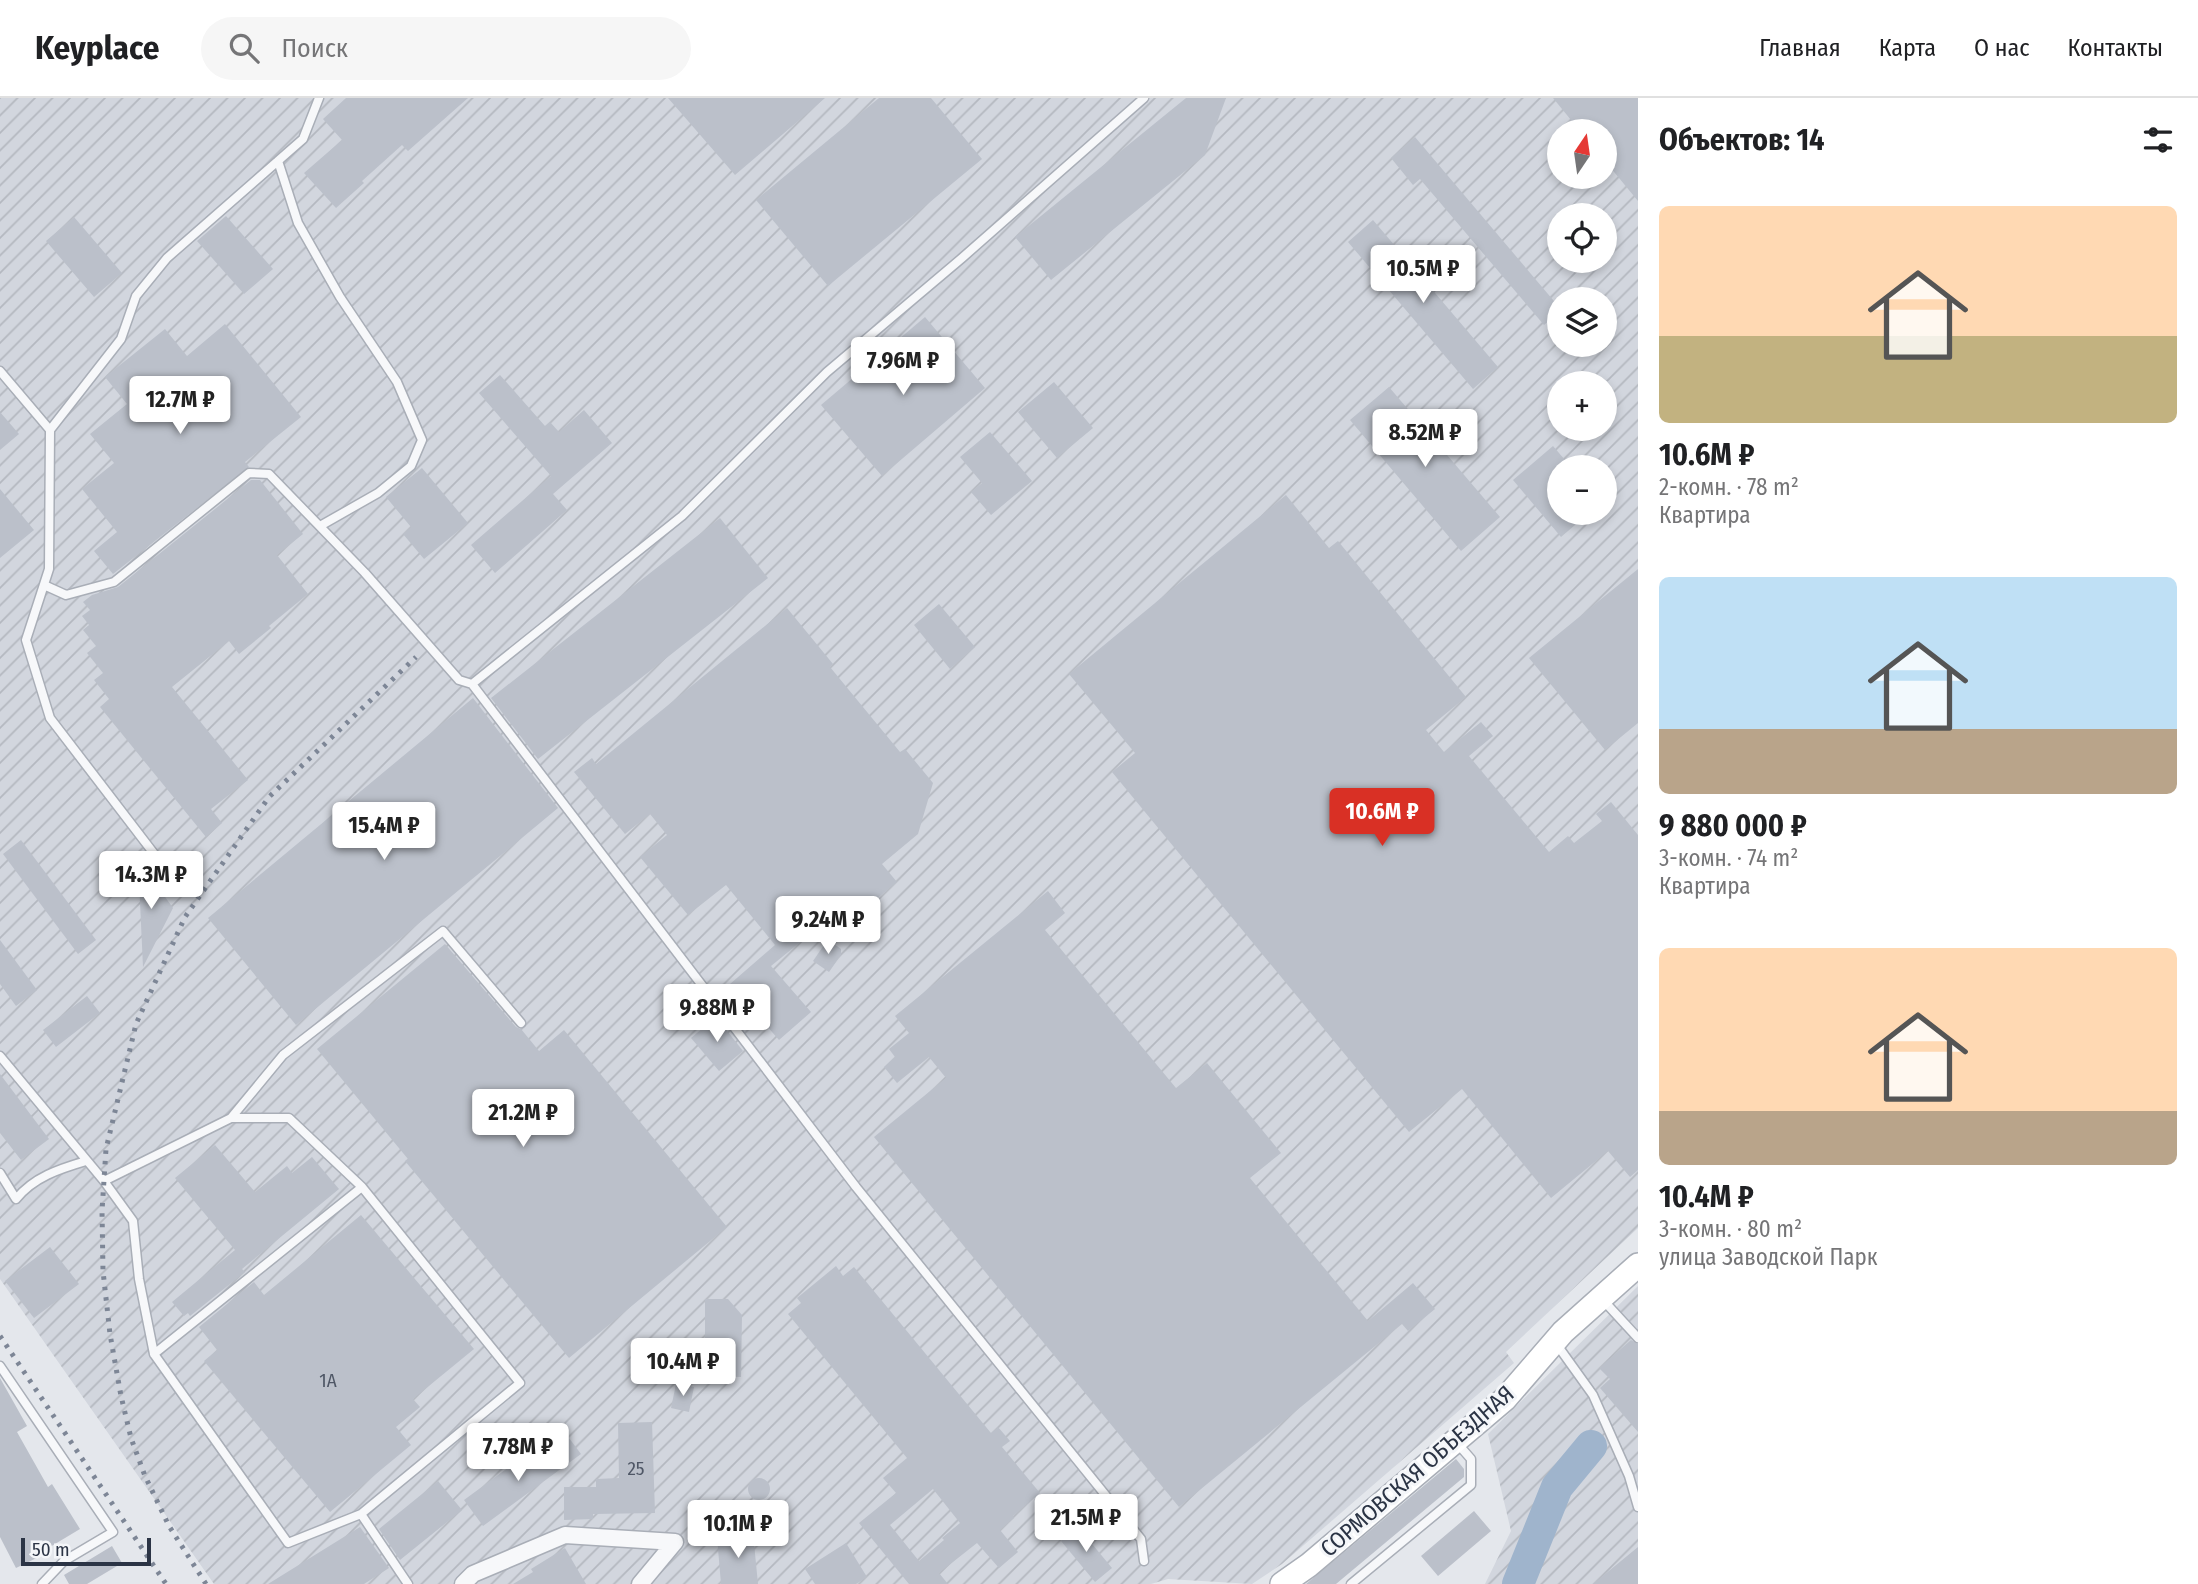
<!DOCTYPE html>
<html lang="ru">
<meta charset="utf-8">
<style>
body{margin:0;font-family:"Fira Sans Condensed",sans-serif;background:#f6f6f6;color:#202124;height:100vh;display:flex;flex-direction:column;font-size:26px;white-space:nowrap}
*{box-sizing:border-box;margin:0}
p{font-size:23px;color:#757577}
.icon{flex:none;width:38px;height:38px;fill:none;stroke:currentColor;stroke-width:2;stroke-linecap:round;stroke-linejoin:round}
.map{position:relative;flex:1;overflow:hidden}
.details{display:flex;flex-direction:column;background:#fff;width:560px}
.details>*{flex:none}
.needle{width:46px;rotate:13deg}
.buttons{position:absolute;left:1547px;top:21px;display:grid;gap:14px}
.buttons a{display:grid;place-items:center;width:70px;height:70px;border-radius:50%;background:#fff;box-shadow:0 4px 10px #0003;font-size:35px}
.scale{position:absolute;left:21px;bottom:18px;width:130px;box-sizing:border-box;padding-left:7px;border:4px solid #2b3445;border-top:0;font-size:19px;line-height:24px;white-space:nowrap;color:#2b3445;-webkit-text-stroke:5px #f4f6f9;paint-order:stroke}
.price{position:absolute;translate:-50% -60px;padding:0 16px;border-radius:7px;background:#fff;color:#222;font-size:23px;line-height:46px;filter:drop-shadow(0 2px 4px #0008)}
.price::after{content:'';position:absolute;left:50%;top:42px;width:21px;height:16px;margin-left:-10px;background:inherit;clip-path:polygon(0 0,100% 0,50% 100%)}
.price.current{background:#d93025;color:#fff}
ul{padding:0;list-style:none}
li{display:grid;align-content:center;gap:14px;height:371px;padding:0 21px}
li span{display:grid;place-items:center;height:217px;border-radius:10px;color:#555}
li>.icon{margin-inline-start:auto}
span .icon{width:126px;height:126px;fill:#fffc;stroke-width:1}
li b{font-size:30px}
h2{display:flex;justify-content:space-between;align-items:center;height:84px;padding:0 21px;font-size:30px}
header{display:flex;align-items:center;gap:42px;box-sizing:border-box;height:98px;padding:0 35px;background:#fff;border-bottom:2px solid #e0e0e0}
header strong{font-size:33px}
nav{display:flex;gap:38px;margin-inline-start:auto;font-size:24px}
.search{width:490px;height:63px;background:#f6f6f6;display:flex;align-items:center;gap:18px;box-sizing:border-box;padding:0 24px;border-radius:38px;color:#757577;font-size:26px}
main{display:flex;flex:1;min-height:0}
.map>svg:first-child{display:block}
</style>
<header>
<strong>Keyplace</strong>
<div class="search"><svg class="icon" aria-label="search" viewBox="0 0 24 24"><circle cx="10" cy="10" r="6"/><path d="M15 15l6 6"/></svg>Поиск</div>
<nav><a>Главная</a><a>Карта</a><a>О нас</a><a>Контакты</a></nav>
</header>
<main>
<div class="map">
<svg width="1638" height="1486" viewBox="0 0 1638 1486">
<defs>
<pattern id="industrial-furrows" width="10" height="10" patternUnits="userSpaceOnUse" patternTransform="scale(1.75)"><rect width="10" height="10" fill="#d2d6de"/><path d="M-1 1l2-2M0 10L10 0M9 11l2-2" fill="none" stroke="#b4b8c0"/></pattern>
</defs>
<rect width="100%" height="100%" fill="#e4e7ec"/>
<!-- industrial -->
<path fill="url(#industrial-furrows)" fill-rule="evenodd" d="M0,0H1638V1130L1506,1254L1514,1265L1282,1466L1252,1486L1168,1481L1151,1486H214L0,1181ZM1559,33H1605V79H1559ZM1559,117H1605V163H1559ZM1559,201H1605V247H1559ZM1559,285H1605V331H1559ZM1559,369H1605V415H1559Z
M1638,1188V1486H1485L1511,1433L1488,1336Z"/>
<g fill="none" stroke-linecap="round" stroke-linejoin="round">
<!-- river -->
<path stroke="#9fb4cc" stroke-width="32" d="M1518,1486L1557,1389L1591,1348"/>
</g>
<!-- building -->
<path fill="#bbc0ca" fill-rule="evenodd" d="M346,0H468L408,53L402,47L362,83L364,85L336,110L304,75L342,42L323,21Z
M668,0H825L735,77Z
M879,0H931L982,61L828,188L756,102Z
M1186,0H1226L1205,57L1051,182L1015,139Z
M1553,0H1638V103L1605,63V33H1580Z
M1415,39L1559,209V214L1544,227L1420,81L1413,87L1391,60Z
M226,118L273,171L244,196L197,143Z
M74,119L122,175L94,199L46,143Z
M1373,122L1498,269L1473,291L1348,144Z
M925,219L985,290L882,378L821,307Z
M225,226L301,319L245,364L249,369L113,476L94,453L117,434L82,391L114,365L90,336L127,306L105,279L165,231L187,258Z
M500,277L545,328L550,324L559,334L584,312L612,345L553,396L567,412L495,475L471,447L551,378L479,295Z
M1054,284L1093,330L1057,360L1018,314Z
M1389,289L1500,419L1461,453L1350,322Z
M0,314L19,336L0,352Z
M990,334L1032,383L991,417L971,394L982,385L960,359Z
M1553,348L1571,369H1559V415H1589L1561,439L1513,382Z
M422,370L468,425L424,461L403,436L411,429L386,399Z
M251,382H260L303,436L277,457L308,496L269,528L271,530L239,556L229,543L172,589L248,682L211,711L222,725L206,739L100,609L109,601L94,582L103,575L87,555L96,548L83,532L89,527L82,518L90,512L83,504L92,497L118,489Z
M0,391L34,432L0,460Z
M1286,397L1329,450L1338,443L1466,599L1426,632L1444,654L1481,624L1493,638L1469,658L1549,754L1568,738L1574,745L1602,723L1596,716L1611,704L1638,737V1072L1630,1079L1608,1053L1551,1100L1462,991L1409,1034L1112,674L1135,655L1069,576Z
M720,420L768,480L538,661L491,600Z
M1638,471V625L1605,652L1529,560Z
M939,506L975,549L950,571L914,527Z
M787,510L833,566L830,569L900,654L905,651L933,685L918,736L882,766L897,784L838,833L835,830L857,798L771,868L811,914L779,942L730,886L775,847L726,787L688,817L640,759L667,737L650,716L625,736L574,674L592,660L596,666Z
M473,600L558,710L296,927L208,820Z
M21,742L96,842L78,856L3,756Z
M138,761L173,810L143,869Z
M1048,793L1065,815L1045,832L1176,990L1207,965L1281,1055L1250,1080L1368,1223L1413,1185L1435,1211L1408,1233L1402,1226L1179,1409L874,1039L946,980L929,959L897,985L884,969L895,959L889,951L909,935L895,918Z
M0,842L37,892L16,908L0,886Z
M826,844H831L841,851V857L829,874L813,863Z
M445,846L516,929L521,931L539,953L564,932L727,1129L569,1260L405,1063L408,1061L317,951Z
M87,898L100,915L56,949L43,932Z
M716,919L743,953L719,973L691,940Z
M0,976L49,1041L21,1062L0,1035Z
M215,1047L255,1094L287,1068L292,1075L312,1059L339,1091L242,1171L245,1174L190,1218L188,1215L184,1218L172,1204L235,1152L175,1080Z
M361,1117L474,1251L413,1301L420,1309L396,1329L411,1347L330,1414L204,1263L217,1252L199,1229L254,1184L264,1197Z
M50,1149L79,1186L34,1220L5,1183Z
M836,1168L843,1178L854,1169L991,1335L998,1329L1010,1343L1002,1349L1040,1395L1013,1418L1014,1420L1000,1432L1018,1454L999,1470L977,1445L939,1475L948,1486H909L859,1425L896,1395L883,1380L907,1360L788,1216L801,1205L797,1200ZM933,1391L960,1425L942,1440L944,1442L919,1463L890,1427Z
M705,1201H728L742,1217L741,1279L705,1278Z
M1631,1242L1638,1246V1334L1600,1290L1610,1281L1599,1270Z
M0,1280L27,1328L17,1334L48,1389L52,1386L80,1431L50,1449L51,1453L16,1470L0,1439Z
M676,1286L694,1289L689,1314L671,1310Z
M652,1324L655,1415L593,1416V1421L564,1422V1389H596V1381L619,1380L618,1325Z
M569,1340L581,1356L483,1428L464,1402L520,1361L527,1371Z
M1456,1361L1464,1371V1379L1336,1486H1306Z
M748 1391a11 11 0 1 1 22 0a11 11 0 1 1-22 0Z
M438,1383L462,1412L400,1462L379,1431Z
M1474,1413L1491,1433L1438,1478L1421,1458Z
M360,1429L389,1470L364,1486H268Z
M1078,1429L1112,1470L1095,1484L1061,1443Z
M753,1435L758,1486H721L717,1439Z
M846,1445L867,1479L856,1486H815L805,1471Z
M112,1448L122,1465L87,1486H69L64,1477Z
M1638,1449V1486H1593Z
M565,1450L586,1486H513L533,1474L531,1471Z"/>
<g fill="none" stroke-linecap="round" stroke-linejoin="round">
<!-- lane casing -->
<g stroke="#a9aeb7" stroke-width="11">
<path id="lane" d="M1144,0L962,160L827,274L682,418L472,586L856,1089L1141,1441L1144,1463
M278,63L298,125L340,199L397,284L422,342L411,368L378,395L320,428
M0,273L50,332L49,471L26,542L50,620L178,787
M50,332L121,241L136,198L167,160L303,41L319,0
M44,487L66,497L114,484L249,375L269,376L365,475L459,582L472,586
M0,958L104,1083L231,1020H289L362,1089
M231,1020L283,957L443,833L521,925
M0,1075L16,1101C34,1079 59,1071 86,1063
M104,1083L133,1123L139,1181L154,1256
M362,1089L520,1285L361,1416L288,1445L154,1256Z
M1603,1202L1638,1240
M1555,1244L1593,1297L1629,1378L1638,1409
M0,1268L113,1434L64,1463L42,1486
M361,1416L408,1486
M1351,1486L1471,1387V1361L1457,1345"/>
</g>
<!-- street casing -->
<g stroke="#a9aeb7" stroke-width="19">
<path id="street" d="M463,1486L473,1476L565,1437L675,1444L640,1486"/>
</g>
<!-- secondary casing -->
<g stroke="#a9aeb7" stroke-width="26">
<path id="secondary" d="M1282,1486L1309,1467L1505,1301L1563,1234L1638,1167"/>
</g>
<!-- lane -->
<use href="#lane" stroke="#f7f8fa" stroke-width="8"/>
<!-- street -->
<use href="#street" stroke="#f7f8fa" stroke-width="16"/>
<!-- secondary -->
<use href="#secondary" stroke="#fff" stroke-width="23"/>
<!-- rail -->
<path stroke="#7d8696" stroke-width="5" stroke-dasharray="3.5 7" stroke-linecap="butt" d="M0,1238L166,1486
M206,1486L169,1428L145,1378L131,1340L121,1298L110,1236L103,1173L102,1113L106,1051L136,926L185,819L269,699L416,559"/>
</g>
<g text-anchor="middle" stroke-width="6" stroke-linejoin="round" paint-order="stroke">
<!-- number labels -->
<g font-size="19" fill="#4f5766">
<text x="328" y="1289">1А</text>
<text x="636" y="1377">25</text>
</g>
<!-- street labels -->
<g font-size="23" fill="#2b3445" stroke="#f4f6f9">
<text transform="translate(1417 1373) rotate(-41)" y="8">СОРМОВСКАЯ ОБЪЕЗДНАЯ</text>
</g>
</g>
</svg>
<div class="buttons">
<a><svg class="needle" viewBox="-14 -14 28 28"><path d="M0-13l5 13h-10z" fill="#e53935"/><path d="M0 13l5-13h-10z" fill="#757577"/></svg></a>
<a><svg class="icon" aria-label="locate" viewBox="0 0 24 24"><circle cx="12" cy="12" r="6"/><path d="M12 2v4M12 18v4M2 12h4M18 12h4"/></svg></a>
<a><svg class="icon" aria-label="layers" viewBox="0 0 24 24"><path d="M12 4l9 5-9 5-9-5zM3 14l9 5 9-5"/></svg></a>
<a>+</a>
<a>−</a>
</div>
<div class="scale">50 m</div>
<b class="price" style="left:1423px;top:207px">10.5M ₽</b>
<b class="price" style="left:903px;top:299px">7.96M ₽</b>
<b class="price" style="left:180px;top:338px">12.7M ₽</b>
<b class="price" style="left:1425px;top:371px">8.52M ₽</b>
<b class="price current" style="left:1382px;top:750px">10.6M ₽</b>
<b class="price" style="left:384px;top:764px">15.4M ₽</b>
<b class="price" style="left:151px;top:813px">14.3M ₽</b>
<b class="price" style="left:828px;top:858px">9.24M ₽</b>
<b class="price" style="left:717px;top:946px">9.88M ₽</b>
<b class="price" style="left:523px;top:1051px">21.2M ₽</b>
<b class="price" style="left:683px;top:1300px">10.4M ₽</b>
<b class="price" style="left:518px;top:1385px">7.78M ₽</b>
<b class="price" style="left:1086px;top:1456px">21.5M ₽</b>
<b class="price" style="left:738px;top:1462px">10.1M ₽</b>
</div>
<section class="details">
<h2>Объектов: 14<svg class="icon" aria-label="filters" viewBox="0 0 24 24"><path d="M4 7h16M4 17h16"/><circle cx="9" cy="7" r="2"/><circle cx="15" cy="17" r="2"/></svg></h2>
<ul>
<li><span style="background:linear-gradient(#ffd9b3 60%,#c2b280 0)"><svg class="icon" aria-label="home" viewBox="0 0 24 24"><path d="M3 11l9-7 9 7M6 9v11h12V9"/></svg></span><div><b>10.6M ₽</b><p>2-комн. · 78 m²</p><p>Квартира</p></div></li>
<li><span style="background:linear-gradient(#bfe0f5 70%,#b9a48a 0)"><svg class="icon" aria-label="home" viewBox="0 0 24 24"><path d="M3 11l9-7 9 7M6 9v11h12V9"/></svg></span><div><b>9 880 000 ₽</b><p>3-комн. · 74 m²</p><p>Квартира</p></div></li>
<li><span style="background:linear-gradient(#ffd9b3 75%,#b9a48a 0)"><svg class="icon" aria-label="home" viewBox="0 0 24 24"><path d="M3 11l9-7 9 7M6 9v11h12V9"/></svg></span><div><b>10.4M ₽</b><p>3-комн. · 80 m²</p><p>улица Заводской Парк</p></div></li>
</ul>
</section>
</main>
